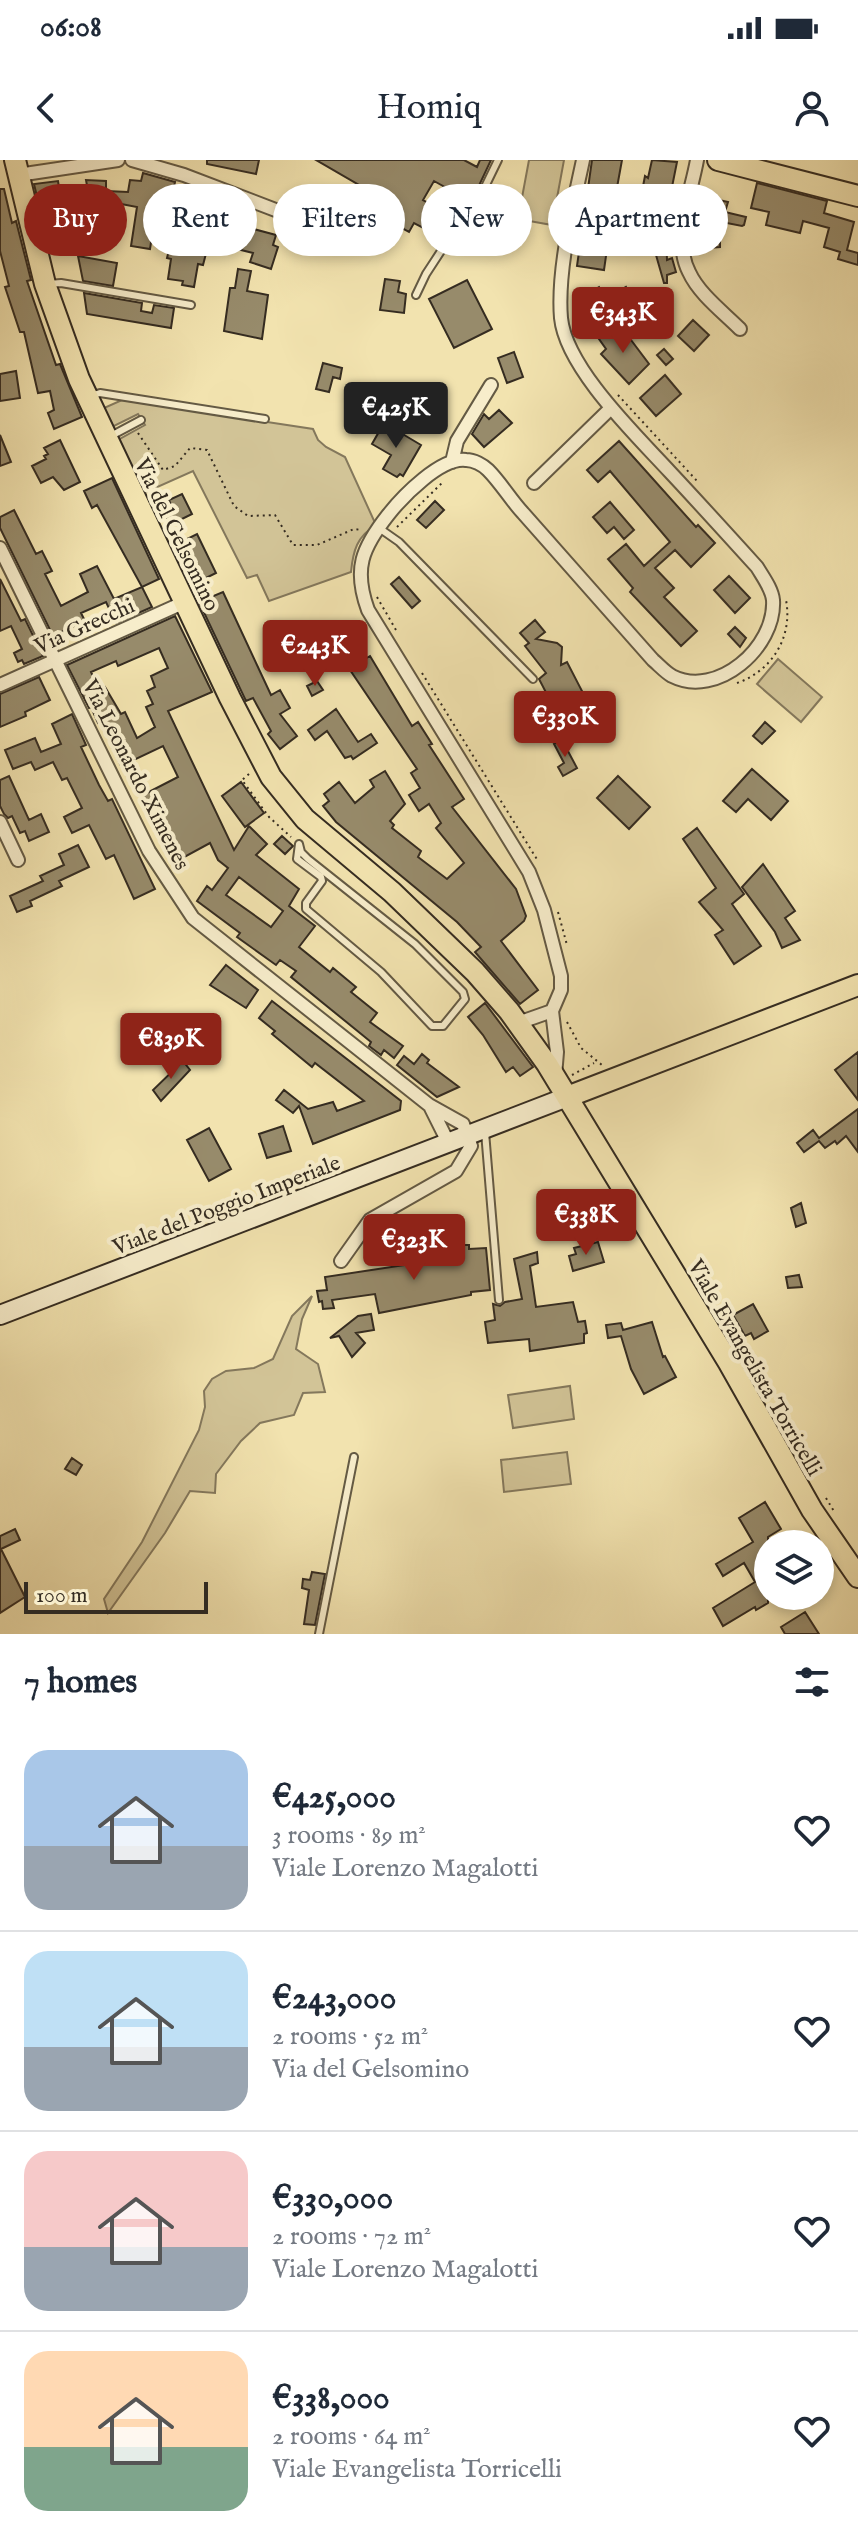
<!DOCTYPE html>
<meta charset="utf-8">
<style>
body{margin:0;font-family:"IM FELL English",serif;background:#f2f2f3;color:#1f2937;height:100vh;display:flex;flex-direction:column;font-size:30px;white-space:nowrap}
*{box-sizing:border-box;margin:0}
p{font-size:26px;color:#747a83}
.icon{flex:none;width:44px;height:44px;fill:none;stroke:currentColor;stroke-width:2;stroke-linecap:round;stroke-linejoin:round}
.map{position:relative;height:1474px;overflow:hidden}
.sheet{display:flex;flex-direction:column;background:#fff;flex:1}
.sheet>*{flex:none}
.hud{position:absolute;left:24px;top:24px;width:810px;height:72px;display:flex;gap:16px}
.controls{position:absolute;left:754px;top:1370px;display:grid;gap:16px}
.controls a{display:grid;place-items:center;width:80px;height:80px;border-radius:50%;background:#fff;box-shadow:0 4px 12px #0003;font-size:40px}
.scale{position:absolute;left:24px;bottom:20px;width:184px;box-sizing:border-box;padding-left:8px;border:4px solid #352c21;border-top:0;font-size:22px;line-height:28px;white-space:nowrap;color:#352c21;-webkit-text-stroke:6px #f7edcb;paint-order:stroke}
.price{position:absolute;translate:-50% -68px;padding:0 18px;border-radius:8px;background:#8f2418;color:#fff;font-size:26px;line-height:52px;filter:drop-shadow(0 2px 4px #0008)}
.price::after{content:'';position:absolute;left:50%;top:48px;width:24px;height:18px;margin-left:-12px;background:inherit;clip-path:polygon(0 0,100% 0,50% 100%)}
.price.active{background:#222;color:#fff}
ul{padding:0;list-style:none}
li{display:flex;align-items:center;gap:24px;height:200px;padding:0 24px}
li+li{border-top:2px solid #e0e1e3}
li span{display:grid;place-items:center;flex:none;width:224px;height:160px;border-radius:24px;color:#555}
li>.icon{margin-inline-start:auto}
span .icon{width:96px;height:96px;fill:#fffc;stroke-width:1}
li b{font-size:34px}
h2{display:flex;justify-content:space-between;align-items:center;height:96px;padding:0 24px;font-size:34px}
.tag{padding:0 28px;border-radius:36px;background:#fff;box-shadow:0 4px 12px #0003;font-size:28px;line-height:72px}
.tag.active{background:#8f2418;color:#fff}
.status{display:flex;justify-content:space-between;align-items:center;height:56px;padding:0 40px;background:#fff;direction:ltr}
.status svg{height:22px;fill:currentColor}
header{display:flex;justify-content:space-between;align-items:center;height:104px;padding:0 24px;background:#fff;font-size:36px;font-weight:600}
.map>svg:first-child{display:block}
</style>
<div class="status"><b>06:08</b><svg viewBox="0 0 49 12"><path d="M0 12V9h3v3zM5 12V6h3v6zM10 12V3h3v9zM15 12V0h3v12zM26 1h20v11H26zM47 4h2v5h-2z"/></svg></div>
<header><svg class="icon" aria-label="back" viewBox="0 0 24 24"><path d="M15 5l-7 7 7 7"/></svg>Homiq<svg class="icon" aria-label="person" viewBox="0 0 24 24"><circle cx="12" cy="8" r="4"/><path d="M4 21q1-7 8-7t8 7"/></svg></header>
<div class="map">
<svg width="858" height="1474" viewBox="0 0 858 1474">
<rect width="100%" height="100%" fill="#f2e3af"/>
<filter id="stains"><feTurbulence type="fractalNoise" baseFrequency=".0025" numOctaves="4"/><feColorMatrix values="0 0 0 0 .2 0 0 0 0 .09 0 0 0 0 .02 0 0 0 .5 -.17"/></filter>
<radialGradient id="worn" r=".72"><stop offset=".6" stop-color="#630" stop-opacity="0"/><stop offset="1" stop-color="#630" stop-opacity=".3"/></radialGradient>
<!-- green -->
<path fill="#d2c497" stroke="#84785c" stroke-width="2" d="M529,0H564L552,65L518,59Z
M122,240L313,269L318,280L326,287L345,297L376,365C357,376 353,391 351,412L269,441L257,415L247,418L193,311L144,333L118,280L145,265L138,254L112,267L104,248Z
M778,499L822,537L801,562L757,524Z
M312,1136L302,1159L296,1189L318,1204L325,1232L303,1233L294,1255L260,1263L241,1281L216,1314L215,1333L190,1331L165,1373L108,1453L104,1439L142,1382L199,1270L205,1247L204,1231L212,1219L226,1211L254,1208L273,1199L292,1156Z
M570,1226L574,1259L513,1268L508,1235Z
M567,1292L571,1324L504,1332L501,1300Z"/>
<!-- building -->
<path fill="#978b6b" stroke="#352c21" stroke-width="2" fill-rule="evenodd" d="M207,0H259L256,14L207,4Z
M316,0H464L477,7L480,0H491L476,32L448,76L435,69L433,73L414,63L409,72L396,65L395,64L402,50ZM434,21L459,35L448,54L423,40Z
M592,0H622L614,44L640,48L638,59L615,56L612,76L622,78L620,92L607,89L604,110L577,106Z
M652,0L677,2L667,52L639,47L645,16L648,18Z
M143,13L175,22L172,37L192,40L195,30L229,43L220,60L276,75L273,85L278,87L271,109L250,102L253,93L209,82L203,105L198,104L194,127L182,125L183,121L168,119L171,99L167,98L172,78L182,80L190,54L186,52L187,49L157,44L150,89L131,86L137,47L116,43V58L105,57V77L90,76L89,48L91,47L86,20L106,21V31L128,32L130,20L141,21Z
M58,21L68,86L50,91L34,24Z
M757,23L827,41L824,53L854,62L847,90L858,93V105L838,99L840,92L824,87L829,68L803,61L800,73L766,65L769,52L751,48Z
M0,29H4L12,63L16,61L31,120L27,121L56,205L60,204L82,257L54,269L48,253L54,250L50,231L38,233L24,172H20L5,127L9,126L0,91Z
M701,36L728,42L725,52L746,57L744,65L742,66L696,57Z
M695,69H720V87L694,89Z
M643,70H666L667,100L672,98L676,112L667,115V123H664L656,95H643Z
M78,96L117,103L113,126L83,121Z
M238,109L251,111L247,131L268,135L262,179L224,171L230,128H235Z
M385,119L400,121L398,132L406,134L404,153L380,150Z
M467,120L492,169L454,188L429,139Z
M599,127L610,145L590,157L579,139Z
M626,127L633,139L622,145L616,133Z
M84,133L142,143L141,151L152,153L154,145L174,148L171,168L87,154Z
M693,160L709,175L694,191L678,176Z
M622,168L649,204L629,224L601,194L606,189L599,179L613,170L616,173Z
M664,189L673,199L666,205L657,195Z
M514,192L523,217L507,223L498,198Z
M323,203L342,208L340,219L333,217L329,232L316,229Z
M16,211L20,238L0,241V214Z
M665,215L681,234L656,256L640,238Z
M499,250L512,263L484,287L472,274L484,254L489,259Z
M384,263L421,285L403,316L400,314L397,317L383,309L391,295L372,284Z
M0,275L11,302L0,306Z
M60,280L80,322L64,330L53,317L41,323L32,306L46,299L44,296L48,294L44,288Z
M619,281L696,367L698,365L715,383L691,407L675,390L655,408L674,428L664,437L697,471L681,486L630,432L633,428L608,399L626,384L644,406L670,382L610,311L598,322L587,310Z
M112,318L159,419L142,427L97,345L92,348L84,331Z
M182,334L192,354L170,365L162,350L171,345L169,340Z
M435,341L444,350L426,368L417,360Z
M610,342L634,370L624,379L614,367L607,373L593,357Z
M14,350L36,394L42,391L52,411L45,414L61,446L88,432L80,414L97,406L114,439L142,427L152,447L116,463L106,442L81,453L85,461L53,476L0,368V357Z
M197,374L216,413L198,422L179,383Z
M729,416L750,438L735,453L714,430Z
M399,417L420,441L412,448L391,424Z
M0,419L21,461L25,459L43,496L24,504L22,500L18,502L14,493L22,489L11,466L0,471Z
M223,432L271,535L280,530L290,548L280,554L297,576L280,589L268,574L271,571L253,538L246,541L199,442Z
M175,456L212,532L168,551L234,690L249,666L267,684L256,695L299,729L289,746L315,766L299,787L330,812L333,808L356,827L351,832L377,853L370,862L403,886L394,898L384,890L381,895L369,886L371,882L291,817L296,811L280,800L276,805L237,777L240,773L197,741L207,726L212,730L228,708L218,700L210,683L179,700L153,651L150,653L141,636L178,617L163,586L121,606L113,589L117,587L104,560L98,563L91,547L89,548L67,505ZM159,488L168,508L151,516L155,527L147,531L153,544L146,547L155,567L137,578L125,552L121,554L105,527L99,529L91,512L116,501L118,506ZM239,717L283,751L271,767L226,735Z
M535,460L545,472L536,479L557,483L562,487L561,505L567,502L583,533L554,548L539,519L546,513L525,486L529,483L520,473Z
M735,467L746,478L740,487L728,474Z
M370,496L412,566L418,562L432,584L429,585L464,639L452,647L516,729L526,756L524,761L501,781L538,830L520,844L475,792L481,787L457,762L336,662L323,646L329,641L324,634L339,622L355,643L374,627L370,620L385,611L405,644L390,661L394,665L392,668L421,691L418,697L447,719L464,703L436,668L441,663L429,644L419,651L409,635L420,628L411,613L417,609L346,504L355,498L358,503Z
M39,517L50,540L25,552L26,556L0,567V534Z
M317,521L323,530L312,536L307,526Z
M336,549L358,582L371,574L377,583L353,599L351,596L345,598L327,571L315,580L308,570Z
M72,554L86,585L81,587L99,625L108,641L112,639L155,729L134,739L114,695L106,699L89,665L72,673L64,657L82,648L67,618L62,620L53,602L35,610L31,602L13,609L5,590L35,578L41,592L61,584L52,564Z
M765,562L775,571L762,584L753,576Z
M562,580L577,608L563,616L558,607L564,603L554,584Z
M752,609L788,641L771,660L748,639L736,652L723,641Z
M9,616L29,660L41,654L49,672L29,681L25,671L20,673L12,656L8,658L4,654L0,646V620Z
M618,616L650,647L629,669L597,638Z
M241,622L264,653L245,667L222,636Z
M697,668L744,734L732,744L761,786L734,804L715,775L723,770L699,742L716,728L683,679Z
M282,676L293,686L285,694L274,684Z
M78,685L89,707L59,721L62,726L30,741L32,746L17,752L10,736L43,721L40,716L64,705L59,694Z
M763,704L795,751L785,758L800,780L782,788L775,772L742,727Z
M226,805L258,830L246,848L210,825Z
M272,841L401,941L400,950L313,984L299,946L293,953L276,940L284,930L308,949L333,942L337,951L364,941L315,903L312,907L272,874L275,871L259,858Z
M485,843L533,907L520,916L513,907L506,912L483,875L468,857Z
M858,892V940L835,910Z
M422,894L429,900L427,903L459,927L437,937L397,905L404,896L414,904Z
M183,901L190,910L161,941L153,930Z
M858,949V992L846,976L837,984L835,981L825,988L819,981L804,992L797,983L813,970L819,978Z
M283,966L291,991L267,998L259,974Z
M209,968L231,1009L209,1021L187,980Z
M801,1043L806,1063L796,1067L791,1048Z
M598,1082L604,1102L573,1111L569,1096L576,1094L574,1088Z
M458,1085H469V1089L486,1088L490,1130L471,1132V1135L379,1153L375,1134L332,1140L334,1148L323,1149L322,1141L319,1142L317,1131L327,1130L325,1117L458,1097Z
M537,1092L538,1103L530,1106L536,1147L573,1142L578,1162L585,1161L587,1173L584,1174V1183L530,1191L529,1179L488,1183L485,1162L495,1160L493,1144L500,1146L505,1142L522,1139L514,1099Z
M799,1115L802,1127L788,1128L786,1117Z
M753,1144L768,1171L754,1179L751,1173L745,1176L733,1155Z
M371,1154L374,1170L356,1173L365,1183L352,1197L339,1176L330,1178L358,1156Z
M652,1162L663,1197L665,1196L676,1217L644,1234L631,1209L621,1176L608,1178L606,1165L621,1163L623,1170Z
M72,1298L82,1305L76,1315L65,1309Z
M765,1342L781,1369L768,1377V1443L756,1450L755,1447L723,1466L713,1448L755,1422L744,1403L723,1416L716,1404L753,1382L739,1358Z
M15,1369L20,1380L1,1389L25,1437L0,1453V1376Z
M312,1412L325,1414L315,1465L304,1464L309,1430L302,1428L303,1419L310,1420Z
M805,1452L819,1474H785L781,1467Z"/>
<g fill="none" stroke-linecap="round" stroke-linejoin="round">
<!-- lane casing -->
<g stroke="#645a44" stroke-width="10">
<path id="lane" d="M48,124L61,123L191,145
M416,135L426,114L441,91L457,75L481,35L498,0
M90,236L100,233L265,259
M109,277L141,260
M379,368L399,382L533,519
M299,684L301,692L308,699L415,784L463,832L465,839L443,866H432L381,812L306,749V743L322,721L321,717L297,699Z
M485,972L499,1140
M319,1474L354,1297"/>
</g>
<!-- street casing -->
<g stroke="#645a44" stroke-width="16">
<path id="street" d="M132,0L184,15L299,59
M697,0C691,34 672,79 689,112C699,134 723,152 740,169
M18,15L118,0
M452,302L457,281L491,225
M534,323L611,248
M0,388L149,691L193,758L429,945L463,964L471,986L456,1011L370,1060L341,1101
M0,525L185,442
M0,662L18,700
M518,863L552,851
M555,916L557,892L552,851L561,830V816L544,750L529,712L368,450C353,409 362,388 388,355C403,336 441,297 466,300C474,300 483,305 488,310C501,323 510,339 523,353C566,402 610,451 653,500C659,505 665,512 672,516C717,539 776,487 773,440C772,429 763,417 757,407C728,375 699,343 670,312C636,275 566,208 561,158C557,110 573,47 583,0
M431,948L449,984"/>
</g>
<!-- secondary casing -->
<g stroke="#352c21" stroke-width="22">
<path id="secondary" d="M0,1155L567,937"/>
</g>
<!-- primary casing -->
<g stroke="#352c21" stroke-width="24">
<path id="primary" d="M15,0L45,124L79,219L230,538L271,617L305,659L392,732L475,812L509,851L547,904L729,1203L812,1350L858,1417
M718,0L858,36
M567,937L858,825"/>
</g>
<!-- path -->
<path stroke="#352c21" stroke-width="2" stroke-dasharray="2 4" stroke-linecap="butt" d="M618,235L697,321
M138,273L163,310L175,306L190,288L207,290L234,346L248,356L275,355L293,385H317L354,369L361,370
M397,367L444,321
M377,437L396,470
M422,513L538,701
M737,523C772,511 793,477 786,440
M249,614L242,620L269,657L291,677
M558,752L567,785
M567,862L581,888L602,905
M572,915L594,903
M826,1338L835,1353"/>
<!-- lane -->
<use href="#lane" stroke="#f7edcb" stroke-width="6"/>
<!-- street -->
<use href="#street" stroke="#f7edcb" stroke-width="12"/>
<!-- secondary -->
<use href="#secondary" stroke="#f7edcb" stroke-width="18"/>
<!-- primary -->
<use href="#primary" stroke="#f2e3af" stroke-width="20"/>
</g>
<g text-anchor="middle" stroke-width="8" stroke-linejoin="round" paint-order="stroke">
<!-- street labels -->
<g font-size="22" fill="#352c21" stroke="#f7edcb">
<text transform="translate(178 374) rotate(64)" y="8">Via del Gelsomino</text>
<text transform="translate(84 465) rotate(-24)" y="8">Via Grecchi</text>
<text transform="translate(137 614) rotate(63)" y="8">Via Leonardo Ximenes</text>
<text transform="translate(226 1044) rotate(-21)" y="8">Viale del Poggio Imperiale</text>
<text transform="translate(756 1207) rotate(60)" y="8">Viale Evangelista Torricelli</text>
</g>
</g>
<rect width="100%" height="100%" filter="url(#stains)"/>
<rect width="100%" height="100%" fill="url(#worn)"/>
</svg>
<div class="controls">
<a><svg class="icon" aria-label="layers" viewBox="0 0 24 24"><path d="M12 4l9 5-9 5-9-5zM3 14l9 5 9-5"/></svg></a>
</div>
<div class="scale">100 m</div>
<b class="price" style="left:623px;top:195px">€343K</b>
<b class="price active" style="left:396px;top:290px">€425K</b>
<b class="price" style="left:315px;top:528px">€243K</b>
<b class="price" style="left:565px;top:599px">€330K</b>
<b class="price" style="left:171px;top:921px">€839K</b>
<b class="price" style="left:586px;top:1097px">€338K</b>
<b class="price" style="left:414px;top:1122px">€323K</b>
<div class="hud">
<a class="tag active">Buy</a>
<a class="tag">Rent</a>
<a class="tag">Filters</a>
<a class="tag">New</a>
<a class="tag">Apartment</a>
</div>
</div>
<section class="sheet">
<h2>7 homes<svg class="icon" aria-label="filters" viewBox="0 0 24 24"><path d="M4 7h16M4 17h16"/><circle cx="9" cy="7" r="2"/><circle cx="15" cy="17" r="2"/></svg></h2>
<ul>
<li><span style="background:linear-gradient(#a9c7e8 60%,#9aa5b1 0)"><svg class="icon" aria-label="home" viewBox="0 0 24 24"><path d="M3 11l9-7 9 7M6 9v11h12V9"/></svg></span><div><b>€425,000</b><p>3 rooms · 89 m²</p><p>Viale Lorenzo Magalotti</p></div><svg class="icon" aria-label="heart" viewBox="0 0 24 24"><path d="M12 20l-8-8c-3-5 5-10 8-4 3-6 11-1 8 4z"/></svg></li>
<li><span style="background:linear-gradient(#bfe0f5 60%,#9aa5b1 0)"><svg class="icon" aria-label="home" viewBox="0 0 24 24"><path d="M3 11l9-7 9 7M6 9v11h12V9"/></svg></span><div><b>€243,000</b><p>2 rooms · 52 m²</p><p>Via del Gelsomino</p></div><svg class="icon" aria-label="heart" viewBox="0 0 24 24"><path d="M12 20l-8-8c-3-5 5-10 8-4 3-6 11-1 8 4z"/></svg></li>
<li><span style="background:linear-gradient(#f6c9c9 60%,#9aa5b1 0)"><svg class="icon" aria-label="home" viewBox="0 0 24 24"><path d="M3 11l9-7 9 7M6 9v11h12V9"/></svg></span><div><b>€330,000</b><p>2 rooms · 72 m²</p><p>Viale Lorenzo Magalotti</p></div><svg class="icon" aria-label="heart" viewBox="0 0 24 24"><path d="M12 20l-8-8c-3-5 5-10 8-4 3-6 11-1 8 4z"/></svg></li>
<li><span style="background:linear-gradient(#ffd9b3 60%,#7fa58c 0)"><svg class="icon" aria-label="home" viewBox="0 0 24 24"><path d="M3 11l9-7 9 7M6 9v11h12V9"/></svg></span><div><b>€338,000</b><p>2 rooms · 64 m²</p><p>Viale Evangelista Torricelli</p></div><svg class="icon" aria-label="heart" viewBox="0 0 24 24"><path d="M12 20l-8-8c-3-5 5-10 8-4 3-6 11-1 8 4z"/></svg></li>
</ul>
</section>
